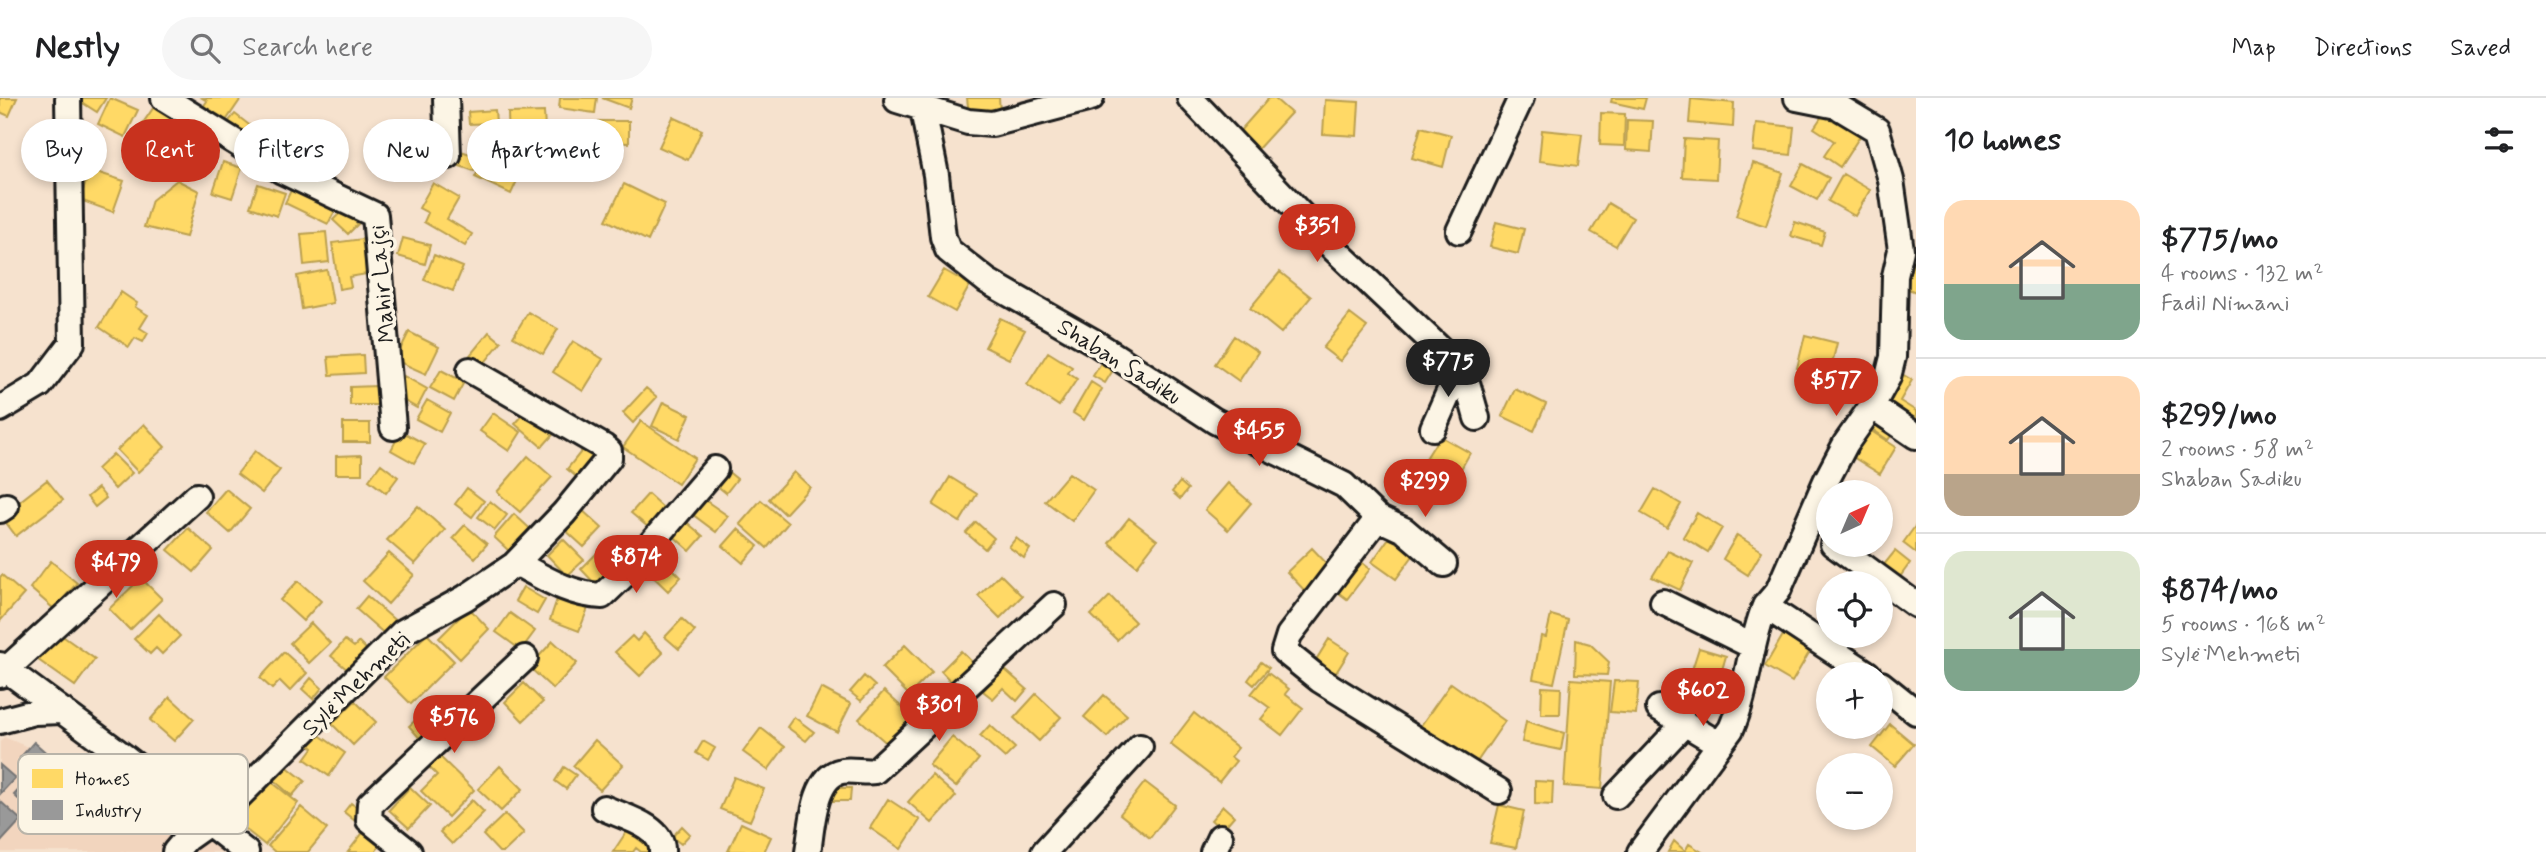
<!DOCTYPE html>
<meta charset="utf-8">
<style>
body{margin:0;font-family:Mynerve,sans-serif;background:#f6f6f6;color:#202124;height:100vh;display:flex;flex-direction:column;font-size:26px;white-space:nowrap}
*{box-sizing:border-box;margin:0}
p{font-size:23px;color:#757577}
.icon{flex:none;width:38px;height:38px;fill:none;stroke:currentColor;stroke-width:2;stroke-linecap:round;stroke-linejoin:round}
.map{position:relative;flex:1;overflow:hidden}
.sheet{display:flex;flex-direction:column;background:#fff;width:630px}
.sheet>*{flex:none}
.guide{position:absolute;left:21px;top:21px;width:665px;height:63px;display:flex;gap:14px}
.needle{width:46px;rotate:44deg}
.controls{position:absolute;left:1816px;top:382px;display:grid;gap:14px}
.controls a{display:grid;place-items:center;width:77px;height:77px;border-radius:50%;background:#fff;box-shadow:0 4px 10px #0003;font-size:35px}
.price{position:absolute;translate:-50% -60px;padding:0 16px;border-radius:24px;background:#c8321e;color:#fff;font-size:23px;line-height:46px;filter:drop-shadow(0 2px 4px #0008)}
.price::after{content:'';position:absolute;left:50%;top:42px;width:21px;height:16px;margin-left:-10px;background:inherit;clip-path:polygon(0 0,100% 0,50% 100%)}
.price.current{background:#222;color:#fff}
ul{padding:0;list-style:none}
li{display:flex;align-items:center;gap:21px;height:175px;padding:0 28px}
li+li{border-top:2px solid #e0e0e0}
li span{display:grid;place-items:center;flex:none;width:196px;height:140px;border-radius:21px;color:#555}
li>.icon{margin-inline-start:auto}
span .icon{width:84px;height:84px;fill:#fffc;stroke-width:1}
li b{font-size:30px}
h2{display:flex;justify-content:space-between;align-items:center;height:84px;padding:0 28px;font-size:30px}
.pill{padding:0 24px;border-radius:32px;background:#fff;box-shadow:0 4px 10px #0003;font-size:24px;line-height:63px}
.pill.current{background:#c8321e;color:#fff}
header{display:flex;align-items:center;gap:42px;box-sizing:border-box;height:98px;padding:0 35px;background:#fff;border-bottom:2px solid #e0e0e0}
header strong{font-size:33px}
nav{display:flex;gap:38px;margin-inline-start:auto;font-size:24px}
.search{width:490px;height:63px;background:#f6f6f6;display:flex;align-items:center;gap:18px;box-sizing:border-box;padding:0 24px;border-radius:38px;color:#757577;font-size:26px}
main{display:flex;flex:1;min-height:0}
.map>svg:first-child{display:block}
</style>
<header>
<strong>Nestly</strong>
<div class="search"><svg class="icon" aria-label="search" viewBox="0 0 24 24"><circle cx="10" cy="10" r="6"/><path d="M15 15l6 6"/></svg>Search here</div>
<nav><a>Map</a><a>Directions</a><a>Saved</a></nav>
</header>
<main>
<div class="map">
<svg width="1916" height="754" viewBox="0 0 1916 754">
<rect width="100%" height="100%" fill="#f6e2ce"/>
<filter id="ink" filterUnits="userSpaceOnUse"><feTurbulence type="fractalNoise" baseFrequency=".0143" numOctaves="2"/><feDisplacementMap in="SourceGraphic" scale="14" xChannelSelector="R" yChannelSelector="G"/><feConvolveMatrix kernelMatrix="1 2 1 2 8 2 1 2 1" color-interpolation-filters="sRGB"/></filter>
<g filter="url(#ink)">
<!-- built -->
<path fill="#f2d5be" d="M4,639L209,725L246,754H0V644Z"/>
<!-- homes -->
<path fill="#ffd966" stroke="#bba050" stroke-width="2" d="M0,0H17L9,18L0,14Z
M75,0H106L97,14Z
M110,0L138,12L125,39L98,26Z
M202,0H238L240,2L223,27L201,12L207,3Z
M560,0H597L595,15L559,10Z
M602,0H632L629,10Z
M967,0H999L1000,13L969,17Z
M1269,0H1274L1291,15L1257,52L1238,35Z
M1612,0H1646L1643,11L1611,4Z
M1691,1L1734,5L1733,29L1689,25Z
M1325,2L1359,4L1357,38L1323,36Z
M156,6L195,33L187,45L177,38L172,45L159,35L150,49L134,38Z
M495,12L496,25L469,26L468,14Z
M1826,12L1862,35L1840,69L1824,58L1834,43L1814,30Z
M544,14L546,47L509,48L508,15Z
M1601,15L1625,16L1624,48L1600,47Z
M235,16L257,33L263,26L276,36L264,52L228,24Z
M673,19L702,32L688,62L659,49Z
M1627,22L1653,23L1651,54L1626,52Z
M599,23H629V45L598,44Z
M1756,25L1794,29L1791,57L1753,53Z
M1421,29L1451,37L1443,69L1412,60Z
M285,31L309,50L294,69L270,50Z
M1542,32L1582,36L1578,68L1539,63Z
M1684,41L1718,43L1716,81L1682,79Z
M461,53L479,59L474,73L457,67Z
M186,55L203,62L197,78L179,71Z
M486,57L521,74L511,96L475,79Z
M223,64L242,70L232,100L213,94Z
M1753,65L1783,75L1766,128L1736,118Z
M1803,66L1829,80L1817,102L1791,88Z
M90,72L124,83L113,114L80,102Z
M1843,76L1870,92L1855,118L1828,103Z
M177,82L199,93L186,139L144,129L152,102Z
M433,85L459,100L447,121L472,136L465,148L424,124L428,115L419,110Z
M258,86L285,95L277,118L250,109Z
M624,86L665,106L648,143L606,122Z
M292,90L336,111L328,126L285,105Z
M1608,105L1633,120L1616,148L1591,134Z
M343,112L358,126L348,136L333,122Z
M1496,124L1524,131L1518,156L1490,149Z
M1795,124L1825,134L1821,147L1791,138Z
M326,134L329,164L304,167L301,136Z
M403,140L430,147L425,166L398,158Z
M362,141L367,176L349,179L351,189L339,191L332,145Z
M434,157L463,169L453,193L424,182Z
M1909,160L1916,164V194L1898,187Z
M327,172L333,205L302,211L297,178Z
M944,172L970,187L955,214L928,199Z
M1280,174L1311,199L1281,235L1250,210Z
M121,194L137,205L135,209L148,217L140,230L148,235L143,244L135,240L129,249L99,229Z
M528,214L558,231L543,256L513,239Z
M1350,216L1367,229L1340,263L1323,250Z
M1000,220L1025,232L1009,261L985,249Z
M409,234L439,249L426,276L395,262Z
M489,234L501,244L479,272L466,262Z
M1805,237L1837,245L1829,278L1797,270Z
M1234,238L1258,254L1239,283L1215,266Z
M573,243L603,261L583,293L553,274Z
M1048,254L1072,269L1068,275L1077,281L1059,308L1027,287Z
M363,257L364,275L330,277L328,259Z
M1101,265L1113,272L1105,285L1093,278Z
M441,272L464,284L454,303L430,290Z
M1897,273L1912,282L1900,303L1916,313V332L1877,309Z
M404,278L427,291L417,310L394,297Z
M1091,284L1102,291L1084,322L1073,315Z
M377,288V307H350V289Z
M646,290L657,299L633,325L623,315Z
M1515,291L1546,306L1534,333L1502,318Z
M427,302L450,315L440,334L416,321Z
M663,304L690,317L679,341L652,328Z
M531,308L558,331L542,349L515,326Z
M493,315L521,334L509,353L480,333Z
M1872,317L1895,332L1888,342L1866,327Z
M641,323L695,360L678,386L623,349Z
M343,325H370V344H343Z
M144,326L165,349L138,374L117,352Z
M1865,329L1896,349L1880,376L1848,356Z
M401,333L425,346L414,365L391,352Z
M1440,338L1470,355L1456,380L1425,362Z
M584,350L601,364L584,385L567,371Z
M255,353L280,372L262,395L237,376Z
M113,356L132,375L115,391L97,371Z
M362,357V376H336V358Z
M528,358L552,379L520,414L497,394Z
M381,366L398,379L386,395L369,382Z
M726,372L737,381L726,395L715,386Z
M794,374L810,389L785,416L769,401Z
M1416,374L1430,380L1424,393L1410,387Z
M1069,375L1094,392L1072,423L1045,403Z
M950,379L977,396L960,424L933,407Z
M47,382L63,402L16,438L1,418Z
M1180,384L1188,391L1180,401L1172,394Z
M1228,385L1251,405L1228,432L1205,412Z
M98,390L106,400L95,409L87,399Z
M467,390L484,403L472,419L455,406Z
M226,391L250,411L230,435L206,414Z
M1655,391L1681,406L1667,430L1641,415Z
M648,396L670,416L654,434L631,415Z
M699,398L728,418L716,434L688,413Z
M761,402L788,425L767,450L740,426Z
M490,403L507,417L495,432L478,419Z
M418,408L445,432L415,466L387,442Z
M581,411L602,430L584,449L563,430Z
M1697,415L1722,430L1708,454L1683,439Z
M514,416L537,437L510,454L494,439Z
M1129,420L1157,442L1137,468L1109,445Z
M683,421L703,438L690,453L670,435Z
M976,424L994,440L985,451L966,435Z
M465,427L487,446L475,460L453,440Z
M1916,427V455L1903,445Z
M188,430L213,452L194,474L168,452Z
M738,431L758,448L743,465L723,448Z
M1391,437L1415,455L1396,481L1372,464Z
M1737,437L1762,453L1748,477L1723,461Z
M1016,440L1030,451L1024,460L1009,449Z
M563,441L584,462L567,478L547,457Z
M1312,450L1330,469L1305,493L1287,474Z
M601,451L618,469L598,489L581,471Z
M654,452L681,479L668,493L640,466Z
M1668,453L1693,465L1680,492L1652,479Z
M1895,453L1910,465L1894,487L1878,474Z
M389,455L414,477L388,506L363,483Z
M1355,459L1370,471L1347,501L1331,489Z
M51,463L77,485L54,511L30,490Z
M1000,476L1022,498L1000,520L978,498Z
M2,477L24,496L0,523V479Z
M141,480L162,501L130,532L109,511Z
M298,483L321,503L303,523L280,502Z
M523,489L545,502L537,516L515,503Z
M367,498L398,525L387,538L356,511Z
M558,498L588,510L579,533L550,522Z
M1110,498L1135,524L1117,542L1091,517Z
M469,510L489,531L460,561L439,540Z
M510,515L535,533L521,552L496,534Z
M159,516L180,538L162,556L156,550L150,556L134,541Z
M1551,517L1568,522L1554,585L1533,581L1541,538L1546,539Z
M682,521L695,533L679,551L665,539Z
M311,525L330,545L309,565L290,545Z
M54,532L95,561L75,588L34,559Z
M644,535L663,555L640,578L615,554L632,538L637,543Z
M427,536L454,563L411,606L384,579Z
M1783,537L1810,553L1792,584L1765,568Z
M1329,541L1349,554L1334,578L1314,565Z
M345,542L354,549L359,544L370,555L349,573L331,558Z
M1576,542L1590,546L1609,564L1607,577L1575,576Z
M553,543L577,565L553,591L529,569Z
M905,547L932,574L909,597L882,570Z
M1699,550L1726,558L1718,586L1690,578Z
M961,553L975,567L955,588L941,573Z
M284,554L307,575L290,593L280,583L272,591L260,580Z
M1261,564L1269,570L1254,587L1248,582Z
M1003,570L1027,591L1017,603L1003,590L993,601L983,593Z
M1268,575L1289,591L1285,596L1303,610L1282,637L1261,621L1270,610L1251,596Z
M864,578L875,588L861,603L850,594Z
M311,580L322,590L313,601L302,591Z
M1571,581L1610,584L1602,691L1564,688Z
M1614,583L1639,584L1636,616L1610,614Z
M524,585L543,604L523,623L505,604Z
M1451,585L1505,623L1472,671L1417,633Z
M1542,589L1561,590L1560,616H1541Z
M821,590L851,606L837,634L807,618Z
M884,593L915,621L891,649L859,621Z
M1036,596L1061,619L1039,643L1014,620Z
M1104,597L1127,617L1107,639L1084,619Z
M170,599L194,621L174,643L150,622Z
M355,603L376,624L353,647L332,626Z
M431,608L444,622L422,643L409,628Z
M1194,615L1238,650L1231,659L1236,663L1219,684L1170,646Z
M794,619L814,634L806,643L787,629Z
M1526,623L1564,635L1561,652L1522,644Z
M1890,626L1914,646L1895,668L1872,649Z
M990,627L1015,650L1005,660L980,638Z
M761,630L785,649L768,672L743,654Z
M315,634L345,655L329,678L305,661L313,650L307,645Z
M952,639L979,661L956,689L929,667Z
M595,642L623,667L600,692L573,668Z
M703,643L715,650L708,662L696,655Z
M434,653L474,692L448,719L421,693L437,677L424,664Z
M281,664L305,683L292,698L269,678Z
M500,668L523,691L501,713L478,691Z
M564,669L576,677L566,691L555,683Z
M263,677L298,705L265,747L230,719Z
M932,677L956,698L932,725L908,704Z
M734,679L764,691L750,723L720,711Z
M1535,683L1553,684L1552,707L1535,706Z
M1145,684L1175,707L1150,740L1120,716Z
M410,689L430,708L409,730L389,712Z
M830,690H851L850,703H829Z
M888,701L920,722L901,751L870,730Z
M472,702L484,714L452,746L440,734Z
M351,705L368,718L360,727L344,714Z
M1499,707L1524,713L1516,750L1490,745Z
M1223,708L1234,718L1222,732L1211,722Z
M301,709L327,731L308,754H275L268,748Z
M505,716L524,735L504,754H499L483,737Z
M741,725L771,739L764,754L728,753Z
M682,728L690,736L681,746L672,739Z
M365,732L382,745L375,754H348Z
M627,733L656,754H641L636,750L633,754H613Z
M1674,743L1685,753L1689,746L1702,754H1668Z"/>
<!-- industry -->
<path fill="#999" stroke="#747474" stroke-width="2" d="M34,644L50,658L36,674L20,660Z
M0,667L15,680L0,696Z
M28,682L44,696L30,712L14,697Z
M0,703L21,722L0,745Z"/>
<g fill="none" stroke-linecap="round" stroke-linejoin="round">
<!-- minor casing -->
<g stroke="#1c1c1c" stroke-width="30">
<path id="minor" d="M164,0L282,73L375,117L393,329
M446,0L448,58
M1190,0L1334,151L1456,266L1450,292L1433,330
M1797,0L1837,8L1877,32L1891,82L1901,152L1895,178L1893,259L1888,279L1872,308L1846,345L1826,383L1778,493L1765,508L1868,576
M897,2L968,24L992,26L1091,0
M923,12L936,77L943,139L948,152L987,183L1094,244L1215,323L1344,387L1378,420L1289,537L1284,553L1320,582L1499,693
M1459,133L1521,0
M1456,266L1468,288L1477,320
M1872,308L1916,338
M0,311L40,287L72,245L68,0
M0,412L6,408
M1378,420L1404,432L1444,466
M1833,446L1916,507
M516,465C544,480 570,497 602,498L624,477L715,371
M1663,504L1752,548
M0,567L126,660L246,754
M0,577L197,398
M1881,586L1916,614
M1659,610L1719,646
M0,623L34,614L63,613
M1616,698L1685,625
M604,710C623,719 664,728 662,754
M175,754L186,741L220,717L403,534L465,500L514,467L564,415L609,360V353L604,349L470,272
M409,754L369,722L370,706L525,560
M808,754C812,731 813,678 842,673C853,671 864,675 875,673L1054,507
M1044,754L1140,649
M1213,754L1220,739
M1640,754L1731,631C1748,592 1749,548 1765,508"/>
</g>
<!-- minor -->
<use href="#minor" stroke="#fcf5e5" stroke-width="24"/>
</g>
</g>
<g text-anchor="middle" stroke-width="7" stroke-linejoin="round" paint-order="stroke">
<!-- street labels -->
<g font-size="23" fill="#1c1c1c" stroke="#fcf5e5">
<text transform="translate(381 186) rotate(-95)" y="8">Mahir Lajçi</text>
<text transform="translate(1120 263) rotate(32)" y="8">Shaban Sadiku</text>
<text transform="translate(355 585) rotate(-44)" y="8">Sylë Mehmeti</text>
</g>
</g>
<!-- legend -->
<rect x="18" y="656" width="230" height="80" rx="10" fill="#fcf5e5" stroke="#b9b4a9" stroke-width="2"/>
<rect x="32" y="671" width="31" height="19" fill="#ffd966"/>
<rect x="32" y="702" width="31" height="20" fill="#999"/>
<g font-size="19" fill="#1c1c1c">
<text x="75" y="687">Homes</text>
<text x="75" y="719">Industry</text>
</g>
</svg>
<div class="controls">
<a><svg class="needle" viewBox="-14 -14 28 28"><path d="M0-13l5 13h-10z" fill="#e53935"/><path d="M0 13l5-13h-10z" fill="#757577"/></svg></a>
<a><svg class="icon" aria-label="locate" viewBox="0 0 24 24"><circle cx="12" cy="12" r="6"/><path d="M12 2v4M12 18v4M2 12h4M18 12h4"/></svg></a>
<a>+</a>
<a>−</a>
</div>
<b class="price" style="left:1317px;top:166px">$351</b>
<b class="price current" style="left:1448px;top:301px">$775</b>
<b class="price" style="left:1836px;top:320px">$577</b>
<b class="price" style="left:1259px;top:370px">$455</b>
<b class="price" style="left:1425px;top:421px">$299</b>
<b class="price" style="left:636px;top:497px">$874</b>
<b class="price" style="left:116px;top:502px">$479</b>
<b class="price" style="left:1703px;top:630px">$602</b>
<b class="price" style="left:939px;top:645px">$301</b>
<b class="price" style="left:454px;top:657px">$576</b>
<div class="guide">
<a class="pill">Buy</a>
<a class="pill current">Rent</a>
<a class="pill">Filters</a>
<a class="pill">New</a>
<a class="pill">Apartment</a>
</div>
</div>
<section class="sheet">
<h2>10 homes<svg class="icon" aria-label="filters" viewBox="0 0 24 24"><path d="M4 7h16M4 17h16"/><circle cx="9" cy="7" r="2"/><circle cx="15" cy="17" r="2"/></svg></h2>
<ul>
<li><span style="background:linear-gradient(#ffd9b3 60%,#7fa58c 0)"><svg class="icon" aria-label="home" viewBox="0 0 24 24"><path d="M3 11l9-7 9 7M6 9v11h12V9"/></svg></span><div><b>$775/mo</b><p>4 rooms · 132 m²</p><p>Fadil Nimani</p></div></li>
<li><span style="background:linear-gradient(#ffd9b3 70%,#b9a48a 0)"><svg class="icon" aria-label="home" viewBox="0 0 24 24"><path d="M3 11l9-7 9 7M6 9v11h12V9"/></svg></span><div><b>$299/mo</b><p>2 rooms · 58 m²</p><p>Shaban Sadiku</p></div></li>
<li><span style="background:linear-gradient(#dfe7d0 70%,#7fa58c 0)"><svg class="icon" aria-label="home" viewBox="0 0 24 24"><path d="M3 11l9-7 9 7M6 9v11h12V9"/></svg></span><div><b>$874/mo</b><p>5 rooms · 168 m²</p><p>Sylë Mehmeti</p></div></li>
</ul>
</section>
</main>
